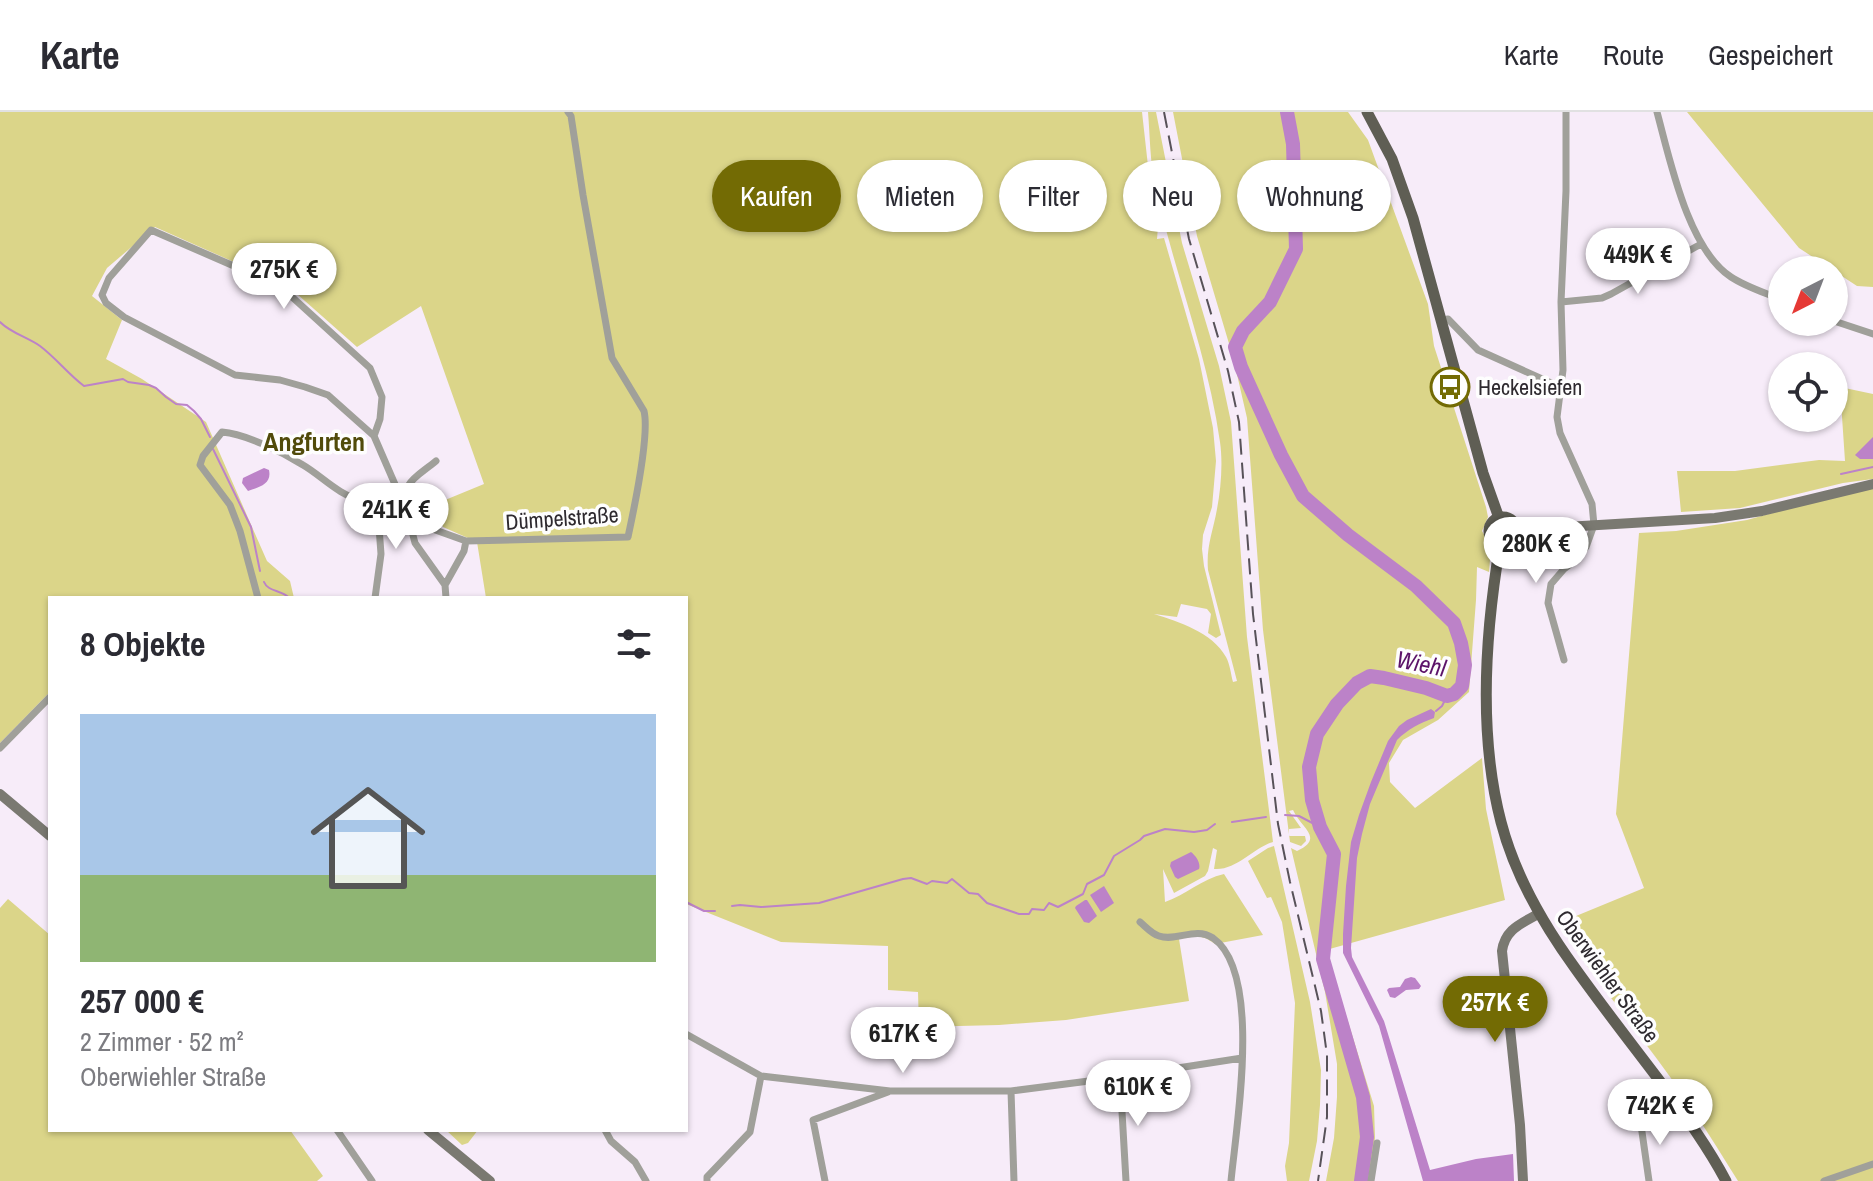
<!DOCTYPE html>
<html lang="de">
<meta charset="utf-8">
<style>
body{margin:0;font-family:"Archivo Narrow",sans-serif;background:#f2f2f3;color:#2b2b33;height:100vh;display:flex;flex-direction:column;font-size:30px;white-space:nowrap}
*{box-sizing:border-box;margin:0}
p{font-size:26px;color:#7c7c81}
.icon{flex:none;width:44px;height:44px;fill:none;stroke:currentColor;stroke-width:2;stroke-linecap:round;stroke-linejoin:round}
.map{position:relative;flex:1;overflow:hidden}
.drawer{position:absolute;left:48px;top:484px;width:640px;height:536px;display:flex;flex-direction:column;background:#fff;border-radius:0px;box-shadow:0 2px 6px #0004}
.drawer>*{flex:none}
.guide{position:absolute;left:712px;top:48px;width:760px;height:72px;display:flex;gap:16px}
.needle{width:52px;rotate:222deg}
.controls{position:absolute;left:1768px;top:144px;display:grid;gap:16px}
.controls a{display:grid;place-items:center;width:80px;height:80px;border-radius:50%;background:#fff;box-shadow:0 2px 6px #0004;font-size:40px}
.price{position:absolute;translate:-50% -68px;padding:0 18px;border-radius:28px;background:#fff;color:#222;font-size:26px;line-height:52px;filter:drop-shadow(0 2px 4px #0008)}
.price::after{content:'';position:absolute;left:50%;top:48px;width:24px;height:18px;margin-left:-12px;background:inherit;clip-path:polygon(0 0,100% 0,50% 100%)}
.price.selected{background:#736b04;color:#fff}
ul{padding:0;list-style:none}
li{display:grid;align-content:center;gap:16px;height:424px;padding:0 32px}
li+li{border-top:2px solid #e1e1e2}
li span{display:grid;place-items:center;height:248px;border-radius:0px;color:#555}
li>.icon{margin-inline-start:auto}
span .icon{width:144px;height:144px;fill:#fffc;stroke-width:1}
li b{font-size:34px}
h2{display:flex;justify-content:space-between;align-items:center;height:96px;padding:0 32px;font-size:34px}
.pill{padding:0 28px;border-radius:36px;background:#fff;box-shadow:0 2px 6px #0004;font-size:28px;line-height:72px}
.pill.selected{background:#736b04;color:#fff}
header{display:flex;align-items:center;gap:48px;box-sizing:border-box;height:112px;padding:0 40px;background:#fff;border-bottom:2px solid #e1e1e2}
header strong{font-size:38px}
nav{display:flex;gap:44px;margin-inline-start:auto;font-size:28px}
.map>svg:first-child{display:block}
</style>
<header>
<strong>Karte</strong>
<nav><a>Karte</a><a>Route</a><a>Gespeichert</a></nav>
</header>
<div class="map">
<svg width="1873" height="1069" viewBox="0 0 1873 1069">
<rect width="100%" height="100%" fill="#f7ecf9"/>
<!-- green -->
<path fill="#dbd589" d="M0,0H1142L1150,72L1159,104L1157,127L1164,126L1199,247L1213,316L1216,349L1212,395L1203,423L1202,437L1204,454L1221,523L1216,526L1208,521L1211,502L1207,497L1181,492L1177,505L1154,502C1179,510 1212,520 1226,545C1230,552 1231,563 1233,570L1237,569L1208,458C1206,434 1213,420 1217,397C1221,376 1223,351 1220,330C1208,243 1174,160 1155,73C1150,50 1150,24 1148,0H1156L1182,131L1219,254L1231,310L1247,525L1273,730C1253,736 1236,759 1214,757L1217,738L1213,736L1208,759L1205,764L1174,781L1163,757L1165,790C1185,783 1202,767 1224,762L1263,823L1215,832C1201,822 1195,824 1179,827L1189,889L1066,908L999,913L919,915L918,880L888,878V834L781,830L686,792V486H486L477,430L443,415L433,393L484,372L421,194L357,235L288,174L155,115L107,156L92,184L122,208L106,247L142,267L206,310L267,449L290,469L294,486H50V580L0,631Z
M1173,0H1348L1368,28L1428,192L1434,234L1486,395L1488,405L1482,419L1491,435L1489,460L1477,455L1476,488L1469,580L1438,608L1403,628L1389,651L1390,670L1415,696L1482,646L1486,697L1505,788L1326,838L1374,994L1375,1026L1370,1069H1326L1334,1026L1337,985V952L1325,880L1291,736L1297,739C1325,726 1301,716 1293,698L1289,699L1301,716L1289,717V724H1305L1306,729L1301,734L1290,730L1263,518L1247,306L1233,245L1197,124Z
M1687,0H1873V175L1857,174L1799,136Z
M1840,275L1873,282V367L1843,371L1740,396L1681,400L1677,359H1735L1819,348L1845,349Z
M1873,373V1069H1738C1709,1022 1679,975 1645,931C1616,891 1584,853 1559,811L1644,776L1616,702L1639,421L1676,419L1747,408Z
M1274,734L1310,890L1321,958L1320,993L1317,1029L1309,1069H1287L1285,1054L1289,1031L1295,891L1282,810L1271,785L1267,786L1248,749L1268,736Z
M8,787L50,823V1018H290L323,1064L317,1069H0V796Z
M446,1018H478L468,1031L462,1033Z"/>
<!-- water -->
<path fill="#bc82c8" d="M1873,325V347H1860L1855,343Z
M264,356L269,358C272,372 260,375 248,379L242,371L243,366Z
M1431,597L1435,600L1434,606C1420,611 1408,617 1397,628L1370,692L1362,722L1357,746L1351,836L1352,845L1384,909L1430,1058L1476,1047L1513,1042L1514,1069H1423L1379,914L1343,841V822L1346,774L1351,730L1359,703L1371,670L1388,629L1399,614L1407,608Z
M1191,740C1196,744 1201,751 1199,757L1178,767L1175,765L1170,754L1171,750Z
M1104,774L1114,791L1101,800L1090,783Z
M1085,788H1087L1097,804L1089,811L1084,810L1075,796L1076,794Z
M1411,865L1415,866L1421,874L1419,877L1406,878L1395,886L1390,885L1387,878L1389,876L1400,875L1405,867Z"/>
<g fill="none" stroke-linecap="round" stroke-linejoin="round">
<!-- stream -->
<path stroke="#bc82c8" stroke-width="2" d="M0,210C11,221 27,225 40,234C56,246 68,262 84,274L123,267L128,270L149,273L156,276L166,285L176,292L187,293L194,299L201,307L210,325
M213,337L251,415L260,459
M1841,362L1873,355
M264,470C268,480 282,478 289,486
M1436,599L1442,594L1447,584
M1285,703L1299,704L1320,715
M1232,710L1266,705
M686,790L704,799H715
M732,794L740,793L761,795L819,791L903,767L911,766L927,772L932,769L947,771L952,767L969,781L978,782L987,791L1019,802H1029L1032,797L1044,798L1049,791L1058,795L1083,782L1087,772L1104,763L1114,744L1140,728L1144,724L1165,717L1194,720L1207,718L1215,712"/>
<!-- river -->
<path stroke="#bc82c8" stroke-width="14" d="M1287,0L1293,32L1296,137L1270,190L1243,219L1235,235L1241,255L1281,343L1303,384L1348,423L1416,474L1454,511L1461,531L1465,553L1462,574L1454,582L1447,584L1426,576L1384,566L1370,564L1357,571L1337,592L1317,622L1309,655L1312,688L1320,715L1334,742L1323,847L1363,985L1367,1025L1361,1069"/>
<!-- minor -->
<path stroke="#a0a09a" stroke-width="7" d="M1657,0C1670,48 1688,137 1731,165C1746,175 1766,181 1782,188
M1561,190L1602,186L1611,182L1701,132
M1441,208L1448,207L1478,238L1560,275
M1834,209L1873,222
M374,324L380,307L382,285L370,256L280,174L151,118L109,166L102,183L106,191L124,205L235,263L280,268L305,275L328,283L374,324L407,400L415,431L445,473L446,486
M436,349C414,367 401,369 407,400L427,415L466,429
M445,473L464,439L466,429L628,425C634,397 650,324 644,299L612,246L583,83L571,4L568,0
M258,486L240,419L230,393L200,353L203,344L222,320C246,322 282,340 303,353C322,364 339,384 362,388C374,390 387,386 398,382
M375,486L381,442L379,415L384,387
M1564,548L1548,491L1551,472L1564,457L1577,447L1586,435L1594,413L1592,392L1560,321L1557,305L1563,258L1561,190L1566,79V0
M0,636L50,585
M1140,810C1146,815 1152,822 1159,824C1177,830 1195,814 1213,826C1263,861 1236,1015 1231,1069
M686,922L761,964L890,979H1011L1014,1069
M1120,965L1126,1069
M1011,979L1120,965L1242,946
M1640,1006L1649,1069
M337,1018L372,1069
M605,1018L611,1029L635,1050L646,1069
M707,1069V1065L750,1020L761,964
M825,1069L813,1008L888,980
M1371,1069L1377,1031
M1824,1069L1873,1052"/>
<!-- secondary -->
<path stroke="#7a7971" stroke-width="10" d="M1517,418L1715,406L1762,399L1873,372
M0,682L50,724
M428,1018L490,1069
M1523,1069L1520,1013L1502,839C1505,817 1521,812 1538,802"/>
<!-- primary -->
<path stroke="#5f5e54" stroke-width="11" d="M1367,0L1392,47L1413,106L1483,361L1499,406
M1489 419a14 14 0 1 1 28 0a14 14 0 1 1-28 0Z
M1500,433C1485,522 1478,622 1501,710C1515,764 1543,812 1575,856C1602,894 1631,931 1659,968C1683,1001 1707,1033 1726,1069"/>
<!-- rail -->
<path stroke="#585259" stroke-width="2" stroke-dasharray="16 8" stroke-linecap="butt" d="M1164,0L1189,127L1228,259L1239,310L1253,502L1278,712L1290,770L1321,899L1327,943V1005L1318,1069"/>
</g>
<!-- icons -->
<defs>
<g id="bus-ring" transform="scale(2)"><circle r="9.5" fill="#fefefe" stroke="#736b04" stroke-width="1.5"/><path d="M-5-6H5V4H4V6H2V4H-2V6H-4V4H-5ZM-3.5-4V0h7V-4ZM-3.5 1.2v1.5H-2V1.2ZM2 1.2v1.5H3.5V1.2Z" fill="#736b04"/></g>
</defs>
<g fill-rule="evenodd">
<use href="#bus-ring" x="1450" y="275"/>
</g>
<g text-anchor="middle" stroke-width="7" stroke-linejoin="round" paint-order="stroke">
<!-- poi labels -->
<g font-size="22" fill="#2e2a2f" stroke="#fefefe" text-anchor="start">
<text x="1478" y="283">Heckelsiefen</text>
</g>
<!-- street labels -->
<g font-size="22" fill="#2e2a2f" stroke="#fefefe">
<text transform="translate(562 406) rotate(-4)" y="8">Dümpelstraße</text>
<text transform="translate(1608 864) rotate(54)" y="8">Oberwiehler Straße</text>
</g>
<!-- water labels -->
<g font-size="24" font-style="italic" fill="#5c1369" stroke="#fefefe">
<text transform="translate(1421 552) rotate(12)" y="8">Wiehl</text>
</g>
<!-- quarter labels -->
<g font-size="26" font-weight="bold" fill="#514b0b" stroke="#fefefe">
<text x="314" y="339">Angfurten</text>
</g>
</g>
</svg>
<div class="controls">
<a><svg class="needle" viewBox="-14 -14 28 28"><path d="M0-13l5 13h-10z" fill="#e53935"/><path d="M0 13l5-13h-10z" fill="#7c7c81"/></svg></a>
<a><svg class="icon" aria-label="locate" viewBox="0 0 24 24"><circle cx="12" cy="12" r="6"/><path d="M12 2v4M12 18v4M2 12h4M18 12h4"/></svg></a>
</div>
<b class="price" style="left:1638px;top:184px">449K €</b>
<b class="price" style="left:284px;top:199px">275K €</b>
<b class="price" style="left:396px;top:439px">241K €</b>
<b class="price" style="left:1536px;top:473px">280K €</b>
<b class="price selected" style="left:1495px;top:932px">257K €</b>
<b class="price" style="left:903px;top:963px">617K €</b>
<b class="price" style="left:1138px;top:1016px">610K €</b>
<b class="price" style="left:1660px;top:1035px">742K €</b>
<div class="guide">
<a class="pill selected">Kaufen</a>
<a class="pill">Mieten</a>
<a class="pill">Filter</a>
<a class="pill">Neu</a>
<a class="pill">Wohnung</a>
</div>
<section class="drawer">
<h2>8 Objekte<svg class="icon" aria-label="filters" viewBox="0 0 24 24"><path d="M4 7h16M4 17h16"/><circle cx="9" cy="7" r="2"/><circle cx="15" cy="17" r="2"/></svg></h2>
<ul>
<li><span style="background:linear-gradient(#a9c7e8 65%,#8fb573 0)"><svg class="icon" aria-label="home" viewBox="0 0 24 24"><path d="M3 11l9-7 9 7M6 9v11h12V9"/></svg></span><div><b>257 000 €</b><p>2 Zimmer · 52 m²</p><p>Oberwiehler Straße</p></div></li>
</ul>
</section>
</div>
